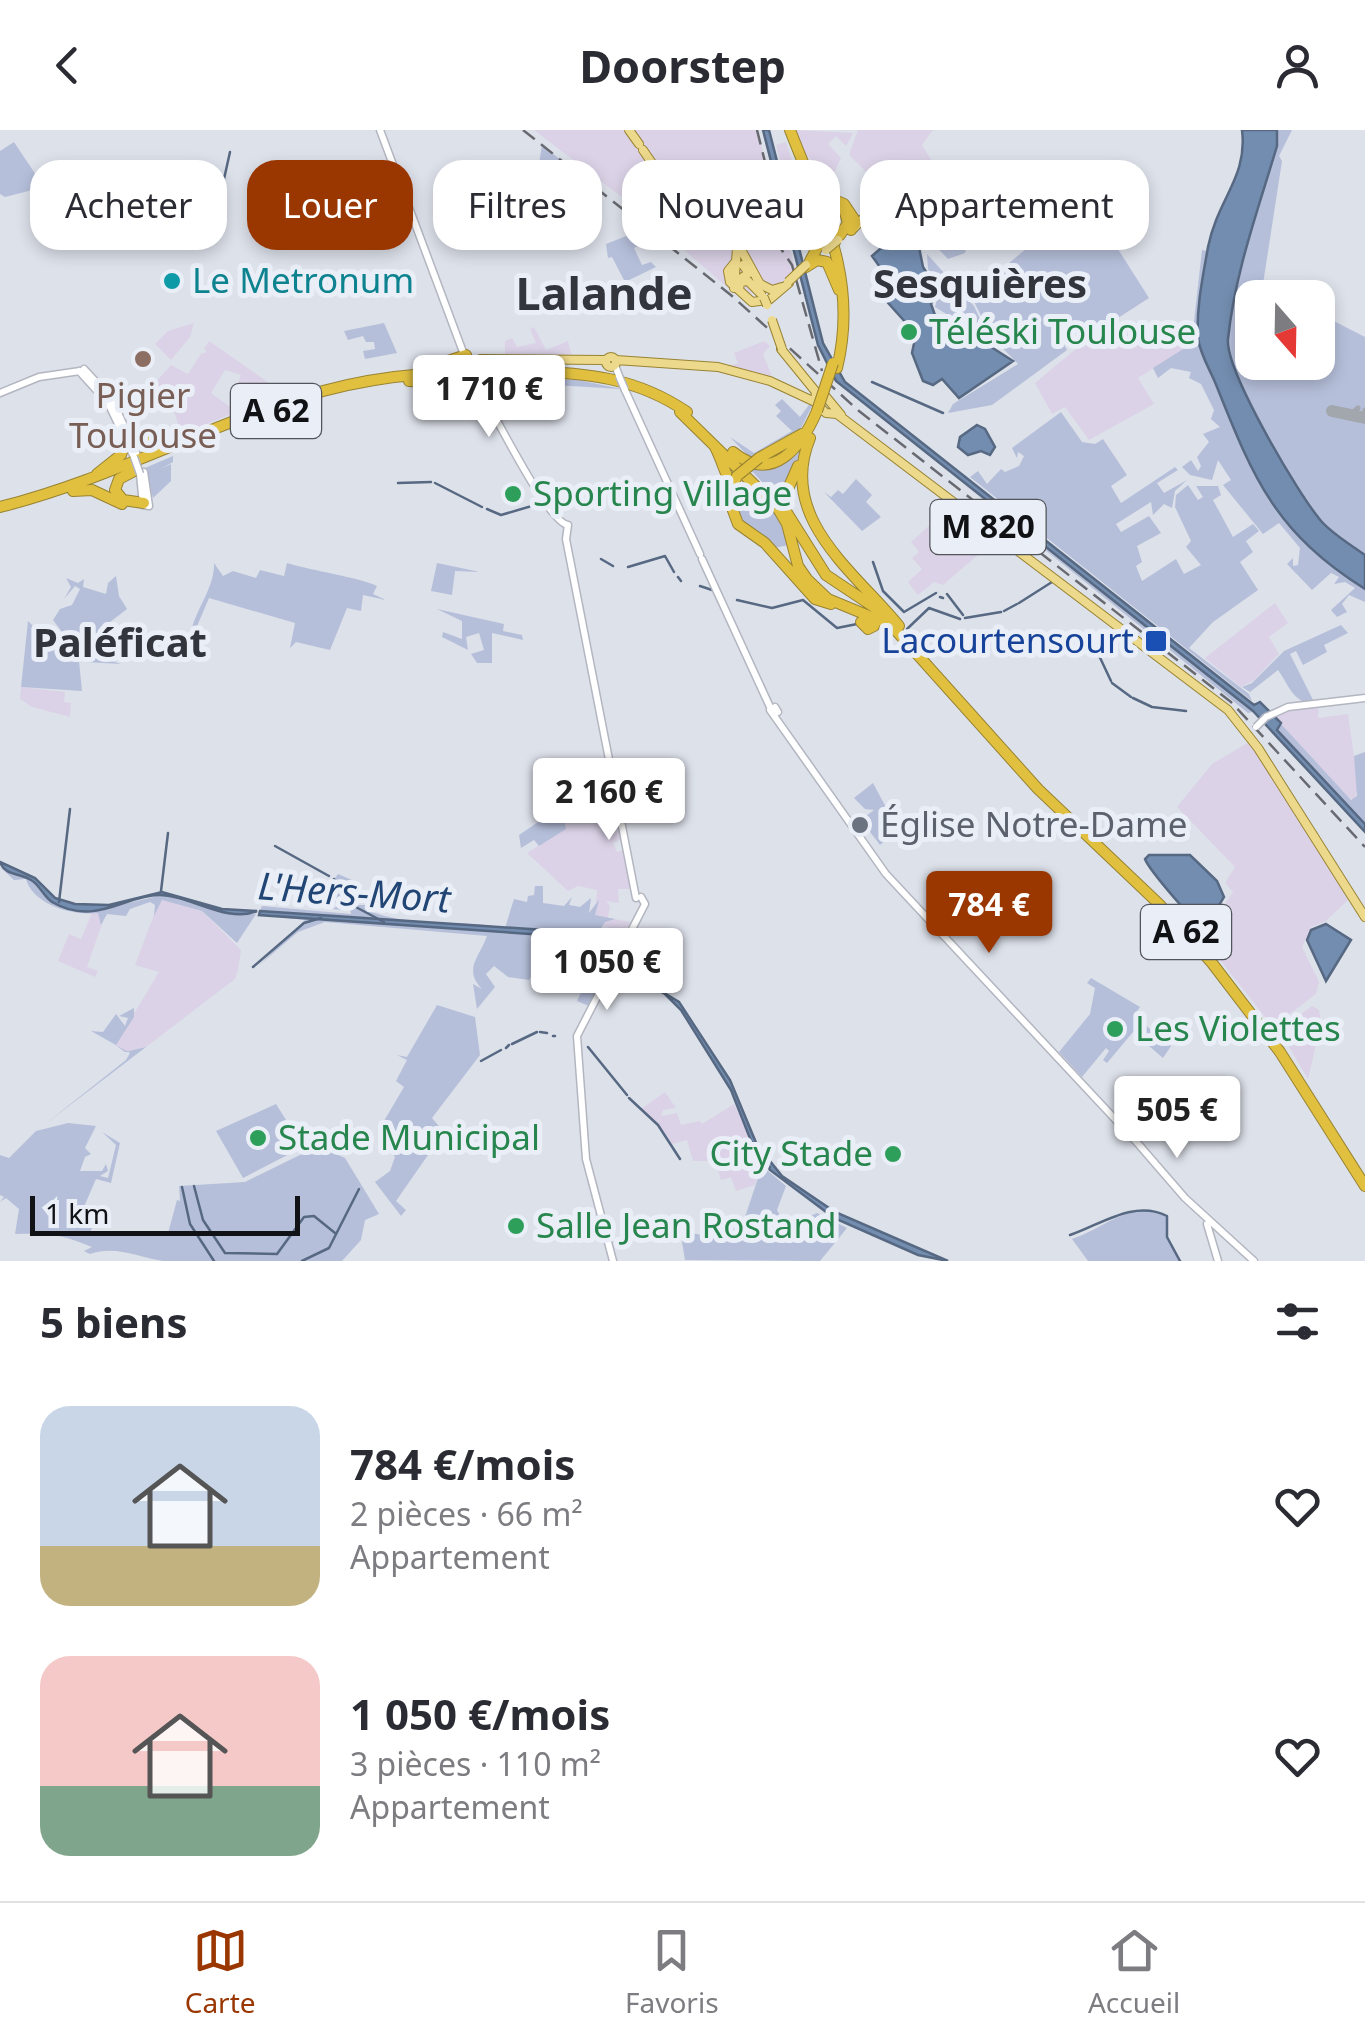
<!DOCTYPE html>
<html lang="fr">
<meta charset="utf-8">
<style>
body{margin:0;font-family:"Noto Sans",sans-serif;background:#f2f2f3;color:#2b2b33;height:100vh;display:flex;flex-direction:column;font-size:38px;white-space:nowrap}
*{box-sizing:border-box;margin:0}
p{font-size:32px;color:#7c7c81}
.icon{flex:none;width:55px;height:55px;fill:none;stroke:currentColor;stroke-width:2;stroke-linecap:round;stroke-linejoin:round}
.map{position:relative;height:1131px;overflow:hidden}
.drawer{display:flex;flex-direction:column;background:#fff;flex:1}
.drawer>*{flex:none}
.top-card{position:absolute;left:30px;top:30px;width:1305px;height:90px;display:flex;gap:20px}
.needle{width:65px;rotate:160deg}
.buttons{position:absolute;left:1235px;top:150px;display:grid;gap:20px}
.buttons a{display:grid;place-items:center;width:100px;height:100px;border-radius:20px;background:#fff;box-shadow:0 5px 15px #0003;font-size:50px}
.scale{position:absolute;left:30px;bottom:25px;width:270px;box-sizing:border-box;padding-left:10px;border:5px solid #111215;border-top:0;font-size:28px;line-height:35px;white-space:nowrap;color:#111215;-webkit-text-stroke:8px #eaeef7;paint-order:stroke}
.price{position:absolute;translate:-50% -85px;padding:0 22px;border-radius:10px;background:#fff;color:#222;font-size:32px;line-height:65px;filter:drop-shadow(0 2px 5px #0008)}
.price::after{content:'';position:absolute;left:50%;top:60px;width:30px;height:22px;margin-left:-15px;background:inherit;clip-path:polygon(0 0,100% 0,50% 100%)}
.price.active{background:#9a3600;color:#fff}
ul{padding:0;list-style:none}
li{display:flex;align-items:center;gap:30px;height:250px;padding:0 40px}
li span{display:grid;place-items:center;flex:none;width:280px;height:200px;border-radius:30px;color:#555}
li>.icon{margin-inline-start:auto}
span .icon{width:120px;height:120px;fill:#fffc;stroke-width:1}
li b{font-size:42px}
h2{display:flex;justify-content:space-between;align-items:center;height:120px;padding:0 40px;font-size:42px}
.tag{padding:0 35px;border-radius:30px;background:#fff;box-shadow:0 5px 15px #0003;font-size:35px;line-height:90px}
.tag.active{background:#9a3600;color:#fff}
header{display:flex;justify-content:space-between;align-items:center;height:130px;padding:0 40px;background:#fff;font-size:45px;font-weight:700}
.dock{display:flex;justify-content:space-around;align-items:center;height:140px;border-top:2px solid #e1e1e2;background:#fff;font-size:28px;color:#7c7c81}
.dock a{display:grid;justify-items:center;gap:5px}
.dock .active{color:#9a3600}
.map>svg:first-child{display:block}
</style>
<header><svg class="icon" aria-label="back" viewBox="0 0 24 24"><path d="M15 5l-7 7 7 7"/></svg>Doorstep<svg class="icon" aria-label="person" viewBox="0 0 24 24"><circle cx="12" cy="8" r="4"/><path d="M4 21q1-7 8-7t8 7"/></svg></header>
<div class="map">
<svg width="1365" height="1131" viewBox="0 0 1365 1131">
<rect width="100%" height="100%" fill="#dde1ea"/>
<!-- industrial -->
<path fill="#dbd2e7" d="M534,0H757L798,149L774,159L736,165L636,78Z
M795,0L853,3L846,16L836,6L828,14L841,28L831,50L804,23Z
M858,0H933L922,15L931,30L913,43L920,55L897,72L849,25Z
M786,12L804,65L790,68L776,15Z
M1030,48L1043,72L1010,95L995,68Z
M1135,192L1180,205L1192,214L1138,248L1154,274L1089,310L1065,277L1052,284L1035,253L1090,207L1094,213L1103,208L1100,200Z
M194,193L190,207L171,230L155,214L168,201Z
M534,197L546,220L568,211L572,227L505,226V211L512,208L517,217L536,213L530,199Z
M209,211L272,255L266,265L234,266L241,245L225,240L211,263L237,282L181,304L169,264L157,267L154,254L171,235L188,244L201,224L207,222L204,219Z
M764,211L770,216L763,224L773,249L730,236L738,233L734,223Z
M952,375L961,384L957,389L961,394L955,399L960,405L975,392L992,406V413L943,455L934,452L918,465L908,452L922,439L912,428L919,422L911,412Z
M1275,473L1288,493L1269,507L1279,524L1254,550L1241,557L1205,528Z
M21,557L65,562L64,572L71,573L70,587L32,577L20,569Z
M1319,576L1318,588L1348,584L1358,655L1355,670L1345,666L1282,600L1273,584Z
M1249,612L1351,767L1326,791L1311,797L1302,817L1319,852L1316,864L1273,897L1202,807L1233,762L1225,753L1235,737L1177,677L1212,634Z
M617,672L624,708L613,713L617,722L626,719L634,759H618L619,773L606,771L610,776L608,788L630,792L611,827L598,821L615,800L603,796L595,785L597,760L578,756L568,761L527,723L565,699L563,691Z
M160,769L202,781L241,820L238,840L235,849L146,917L125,922L115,915L159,842L135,835Z
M106,782L87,837L98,841L95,847L58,831L69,804L81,809L92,783Z
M1312,876L1319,880L1321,893L1308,949L1279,900Z
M665,962L676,978L663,980L661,986L677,983L681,995L700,991L702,994L734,974L761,1031L755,1055L736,1061L731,1047L721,1050L715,1031H693L687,1010L672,1014L656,991L641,979Z"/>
<!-- green -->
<path fill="#b6bfda" d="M1277,0H1292L1279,26L1282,31L1261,167L1252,168V232H1318V183L1365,207V425C1351,415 1334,405 1322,392C1299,365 1225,241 1228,209C1235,143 1257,80 1277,16Z
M14,12L44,57L5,67L0,64V21Z
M542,15L582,47L542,59L547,48L536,53Z
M519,31L525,33L530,46L496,56L501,76L497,77L485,40Z
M1090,75L1149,168L1118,188L1079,198L1063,213L1067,220L992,275L948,283L953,274L1018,234L992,207L971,166L1028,117Z
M941,82L968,111L965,123L948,129L921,101L924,89Z
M639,101L644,113L634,118L642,135L651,132L656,137L625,152L612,127L608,128L606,114Z
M1202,120L1208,121C1203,148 1196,177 1198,205C1198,222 1210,239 1216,254C1253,344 1279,405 1365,459V472L1349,465L1342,474L1347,482L1337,487L1331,480L1355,458L1345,452L1334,454L1339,447L1331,443L1312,460L1287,434L1293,428V436L1298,435L1300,418L1279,393L1263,404L1223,355L1231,350L1218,330L1212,350L1190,345L1182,337L1191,330L1198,341L1201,336L1197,327L1209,312L1203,304L1220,297L1211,289L1214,280L1201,254L1189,248L1191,242L1171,238L1158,248L1153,238L1188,216C1163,194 1136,192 1105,199C1132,185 1144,197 1170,197L1172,192L1178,202L1192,209Z
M927,124L974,176L991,212L935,177L940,158L928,139Z
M384,193L397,223L365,229L363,221L375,219L374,212H366L363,206L348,210L344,201Z
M479,249L578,250L622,259L519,253L486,256Z
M782,269L800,287L811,272L812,276L800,300L752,330L730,307L754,323L792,301L776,286L781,281L775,275Z
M1061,282L1082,312L1095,314L1103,309L1127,345L1111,356L1121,373L1175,337L1178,340L1157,353L1164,363L1187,350L1175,361L1172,378L1164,374L1153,385L1151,372L1116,394L1121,402L1149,386L1161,403L1137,416L1142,432L1136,436L1142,451L1176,429L1184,444L1201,435L1186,417L1191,411L1175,377L1176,365L1188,355L1198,370L1203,367L1196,356H1218L1221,365L1213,370L1233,407L1253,394L1259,401L1246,411L1253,422L1240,432L1258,460L1213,492L1189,518L1249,564L1252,571L970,347L978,341L987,354L1001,339L1005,342L1019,336L1024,326L1018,322L1017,328L1012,318Z
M801,315L791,355L779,370L748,337L763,336Z
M173,326V332L160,339L171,334V351L153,368L145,338Z
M856,349L872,365L866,372L881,387L862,401L824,362L831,367L838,360L843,364Z
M963,354L1246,576L1252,582L1248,583Z
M731,361L779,381L789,415L774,418L741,394Z
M214,433L223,446L233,441L256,448L260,440L284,446L287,433C313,441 358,447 377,456L373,464L386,470L363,465L361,481L347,478L330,520L296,512L290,518L295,493L209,468L189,515C190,484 215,461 214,433Z
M437,433L480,442L455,441L452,465L431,461Z
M116,446L119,466L127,479L101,499L93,512L104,499L127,506L115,504L109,530L121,534L85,532L87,521L79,525L53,490L60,479L72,475L80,459L75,456L64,469L71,457L66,448L78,453L84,449L83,457L106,464L108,453Z
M437,479L504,494L503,501L522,505L523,510L492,503V533H477L471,524L484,520L479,503L466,507L468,520L442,507L443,502L462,509V491Z
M28,491L56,519L66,513L79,531L82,561L21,557Z
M1341,495L1348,503L1324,515L1327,522L1303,535L1296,521L1290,524L1315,574C1293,573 1290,557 1278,540L1250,562L1242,557L1252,553L1284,521Z
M1281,594L1351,670L1357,666L1354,626L1365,622V694L1276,599Z
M873,653L888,681L880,688L892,705L880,715L861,690L874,680L865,679L854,668Z
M568,662L602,678L564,690L566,699L539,716L534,710L521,718L519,705L550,684L544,675Z
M0,737L35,752L50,770L95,781L162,765L225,782L256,784L237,813L202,781L162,770L154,786L155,775L150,772L130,779L126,786L107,784L101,795L98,783C73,786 33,775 26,749L14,750Z
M338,744L354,751L350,763L361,767H349L356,775H368L367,780C412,799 460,788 505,798L514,769L527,772L528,766L534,765L535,756H543V773L564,776L572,767L569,775L580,777L591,768L589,783L599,770L595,785L615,789L605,792L589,818L611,831L545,801L260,781L262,776L351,784L349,774L342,780L333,779L339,775L333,772L336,764L314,762H338L333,751Z
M259,785L544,805L609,836L589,876L577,871L573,880L592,838L566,828L565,832L559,830L553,841L536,847L540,831L529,850L508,847L494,836L486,844L495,857L477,879L473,854L482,859C463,839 479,828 487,806L325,792L298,802L258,836L305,790Z
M1091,848L1140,877L1134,886L1171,916L1163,928L1133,902L1107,933L1103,930L1109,921L1106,918L1082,947L1059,922L1090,884L1095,858L1087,853Z
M437,875L475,887L480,925L432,988L444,1002L396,1071L406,1080L401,1086L375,1052L390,1041L395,1027L384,1014L381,996L404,957L396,951L407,930L397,925L407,927Z
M134,878V887L116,915L125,922L146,917L44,995L126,930L130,923L91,901L103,902L116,884L125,896L128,888L119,886Z
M276,974L303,1017L243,1048L216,1001Z
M68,993L96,996L85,1018L91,1024L85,1027L80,1041H102L106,1034L108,1041L100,1046L108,1048L116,1015L102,1002L120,1013L111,1053L96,1049L80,1086L98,1089L89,1103C116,1106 141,1099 168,1103L177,1070L180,1071L179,1056L245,1052L302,1024L325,1019L345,1028L379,1084L365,1090L361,1110L342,1131C288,1131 216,1131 163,1131C138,1127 115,1115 90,1124L84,1121L92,1117C62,1104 45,1103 15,1104L19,1079L6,1068L0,1072L4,1067L0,1065V1025L9,1028L36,1001Z
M762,1036L786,1056L777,1080L786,1097L817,1083L847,1098L820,1131L685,1130L681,1106L687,1102L716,1108L743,1093Z
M1143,1080L1167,1086V1107L1180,1131H1088L1072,1109C1101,1099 1110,1086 1143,1080Z"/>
<!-- water -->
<path fill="#738db0" stroke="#566882" stroke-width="2.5" d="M763,0H769L789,78L795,80L802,106L797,110L823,213L845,252L1254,575L1260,572L1281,593L1277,600L1365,694V702L1253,581L836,251L818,215Z
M1242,0H1277V16C1258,80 1235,142 1228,209C1225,240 1299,366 1322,392C1334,405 1351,415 1365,425V459C1276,403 1254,350 1217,257C1211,241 1200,225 1198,208C1196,178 1203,146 1208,117C1218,68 1248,47 1242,0Z
M895,106L910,118L919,117L923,137L937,159L931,174L936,188H947L956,206L960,197L1013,231L959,268L942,249L933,255L923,251L912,223L916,204L881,165L887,147L872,126Z
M977,295L985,299L995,317L990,325L981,321L968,325L958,317L960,307Z
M1149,725H1190L1217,751L1224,767L1205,799C1198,797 1149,740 1145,729Z
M0,732L35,748L55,768L75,774L109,775L162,762L222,779L257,781C227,794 190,765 159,765C125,765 95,797 52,772C43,766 40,755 31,750C19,742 6,747 0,732Z
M260,781L545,800L614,833L679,872L730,950L757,1015L782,1046L835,1082L948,1131L918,1125L834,1088L770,1040L751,1011L731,960L681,880L665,864L632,846L544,805L259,785Z
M1326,794L1351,810L1326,851L1307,810L1311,800Z"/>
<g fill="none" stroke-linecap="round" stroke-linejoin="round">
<!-- stream -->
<path stroke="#566882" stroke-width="2.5" d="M218,76L230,22
M218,78L220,104
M872,252L943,283
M398,353L431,352
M435,353L482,377
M487,379L501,385L542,373
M601,429L613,436
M873,432L883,461L904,482L936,463
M628,437L665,426L674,442
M678,447L681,451
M700,456L712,460
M947,464L963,485
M940,467L943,468
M737,470L772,478L803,470L837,498L857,494
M1019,473L1052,452
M1004,481L1017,474
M965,488L1001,482
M907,499L929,478L960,489
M1095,517L1111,551
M1112,553L1131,567
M1133,568L1152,577L1186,581
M275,716L329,746
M334,749L352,775L384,792
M161,761L168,703
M59,772L70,679
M253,837L304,793L321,788
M540,902L547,903
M553,906H555
M512,914L537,902
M588,917L627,965
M506,918L509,915
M481,931L501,920
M629,968L658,995L680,1029
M732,1029L770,1037
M194,1056L203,1090L225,1123L277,1124L304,1087L314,1086L335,1103
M182,1057L190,1094L214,1131
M1070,1105C1100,1095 1134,1069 1167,1086V1107L1180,1131
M302,1131L329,1118L359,1059"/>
<!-- taxiway -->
<path stroke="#a2a6ad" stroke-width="5" d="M1365,280V282
M1350,285L1358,278"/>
<!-- runway -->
<path stroke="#a2a6ad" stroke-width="12" d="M1332,281L1365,288"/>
<!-- secondary casing -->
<g stroke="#b3b6c0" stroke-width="9">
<path id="secondary" d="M380,0L469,238
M615,235L619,246
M84,239L112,269L139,330
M79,241L108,273L134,327
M477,255C494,282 547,392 568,395L566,409L636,768
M625,260L700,424
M0,263L39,247L80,241
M140,344L143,375L149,376L144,342
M702,429L770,577
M778,582L775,577L770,580L886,744L1142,1018
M1266,587L1288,577L1365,568
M1140,1016L1185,1068
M1185,1068L1254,1131
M1207,1094L1218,1131
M613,1131L586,1029L577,906L645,774L641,767"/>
</g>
<!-- primary casing -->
<g stroke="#988331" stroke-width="10">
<path id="primary" d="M629,0L639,14
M643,20L678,71L737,118L734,158
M854,98L880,71
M738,114L760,154L772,160L782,157
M736,131L728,141L730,152L752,172L769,170L789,153
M740,149L749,143L743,135
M739,160L740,152L748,151L761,164
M781,219L816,262L815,272L826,283L837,284L1228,580L1258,618L1365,787
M606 232a5 5 0 1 1 10 0a5 5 0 1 1-10 0Z
M616,230L718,237L770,251L815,272
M472,238L480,229L606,230
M822,262L841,285"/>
</g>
<!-- motorway casing -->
<g stroke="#988331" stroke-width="12">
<path id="motorway" d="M790,0C822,82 859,149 837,238
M814,55L822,65L844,74L856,92L851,100
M827,88L832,75L844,79L848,93L840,105
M810,131L818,116L815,80
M806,137L817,130L827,132L839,160
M421,240L466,225
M409,251L479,254
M680,282L777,377L787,394L798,436L807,449L828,469L891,495L1038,659L1159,774L1212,833L1280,922L1365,1056
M810,308C777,388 854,441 899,496
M715,317C729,343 729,379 768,376
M733,322C773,355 802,316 817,281
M759,328L802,304
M136,340L119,349L115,360L123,370L144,373
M97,344L121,325L125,312L144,309
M73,361L92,360L122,374
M728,367L738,394L765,413L815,469L831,474
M784,368L798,336
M0,377C112,349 212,292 323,261C389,243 458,240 527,242C586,242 637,248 687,282
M787,383L826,445L883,483
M861,492L868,499L874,496L866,485"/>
</g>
<!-- secondary -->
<use href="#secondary" stroke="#fff" stroke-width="6"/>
<!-- primary -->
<use href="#primary" stroke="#edd98c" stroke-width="8"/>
<!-- motorway -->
<use href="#motorway" stroke="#e1c040" stroke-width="10"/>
<!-- rail -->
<path stroke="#686a70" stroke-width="2.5" stroke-dasharray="15 8" stroke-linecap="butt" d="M523,0L732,166L859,281L1231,572L1365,717
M757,0L766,36L762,91L792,135L822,241"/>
<!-- secondary-bridge casing -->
<g stroke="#b3b6c0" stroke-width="9" stroke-linecap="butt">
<path id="secondary-bridge" d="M619,246L625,260
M134,327L140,344
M1256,597L1266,587"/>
</g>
<!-- primary-bridge casing -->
<g stroke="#988331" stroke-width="10" stroke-linecap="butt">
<path id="primary-bridge" d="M826,120L838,110
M788,152L806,135
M764,168L767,175
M772,190L782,219
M472,238L478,252"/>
</g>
<!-- motorway-bridge casing -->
<g stroke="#988331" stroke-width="12" stroke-linecap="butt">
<path id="motorway-bridge" d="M817,281L833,233
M728,367L737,346L759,328
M768,376L784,368"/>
</g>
<!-- secondary-bridge -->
<use href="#secondary-bridge" stroke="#fff" stroke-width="6"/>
<!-- primary-bridge -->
<use href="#primary-bridge" stroke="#edd98c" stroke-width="8"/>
<!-- motorway-bridge -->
<use href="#motorway-bridge" stroke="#e1c040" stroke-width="10"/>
</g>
<!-- markers -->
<circle fill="#0f9aa8" stroke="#eaeef7" stroke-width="4" cx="172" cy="151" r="10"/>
<g fill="#2e9e5b" stroke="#eaeef7" stroke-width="4">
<circle cx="909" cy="202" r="10"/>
<circle cx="513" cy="364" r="10"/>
<circle cx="1115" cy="899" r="10"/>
<circle cx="258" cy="1008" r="10"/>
<circle cx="893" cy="1024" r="10"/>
<circle cx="516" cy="1096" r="10"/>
</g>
<circle fill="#8d6e63" stroke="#eaeef7" stroke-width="4" cx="143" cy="229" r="10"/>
<rect fill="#1a4fb4" stroke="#eaeef7" stroke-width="4" x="1144" y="499" width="24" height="24" rx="5"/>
<circle fill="#6b7280" stroke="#eaeef7" stroke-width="4" cx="860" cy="695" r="10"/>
<g text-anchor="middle" stroke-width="10" stroke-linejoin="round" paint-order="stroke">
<!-- shield labels -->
<g fill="#eaeef7" stroke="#525459" stroke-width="2.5">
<rect x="231" y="254" width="90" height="54" rx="8"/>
<rect x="930.5" y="370" width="115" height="54" rx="8"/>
<rect x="1141" y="775" width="90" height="54" rx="8"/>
</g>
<g font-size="32" font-weight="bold" fill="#111215">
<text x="276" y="292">A 62</text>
<text x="988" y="408">M 820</text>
<text x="1186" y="813">A 62</text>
</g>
<!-- culture labels -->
<g font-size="35" fill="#0d838f" stroke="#eaeef7" text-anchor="start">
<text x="192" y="163">Le Metronum</text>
</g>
<!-- leisure labels -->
<g font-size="35" fill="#27864d" stroke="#eaeef7" text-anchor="start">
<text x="929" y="214">Téléski Toulouse</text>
<text x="533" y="376">Sporting Village</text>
<text x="1135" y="911">Les Violettes</text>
<text x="278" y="1020">Stade Municipal</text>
<text x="873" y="1036" text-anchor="end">City Stade</text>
<text x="536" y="1108">Salle Jean Rostand</text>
</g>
<!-- education labels -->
<g font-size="35" fill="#785e54" stroke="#eaeef7">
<text x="143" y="278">Pigier<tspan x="143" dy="40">Toulouse</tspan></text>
</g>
<!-- transit labels -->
<g font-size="35" fill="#164399" stroke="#eaeef7" text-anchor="end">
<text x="1134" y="523">Lacourtensourt</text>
</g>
<!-- worship labels -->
<g font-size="35" fill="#5b616d" stroke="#eaeef7" text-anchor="start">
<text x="880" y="707">Église Notre-Dame</text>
</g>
<!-- water labels -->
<g font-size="38" font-style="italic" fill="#214574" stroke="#eaeef7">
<text transform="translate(354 763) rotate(4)" y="13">L'Hers-Mort</text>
</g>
<!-- quarter labels -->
<g font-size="40" font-weight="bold" fill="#33353d" stroke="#eaeef7">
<text x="980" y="168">Sesquières</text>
<text x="120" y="527">Paléficat</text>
</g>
<!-- district labels -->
<g font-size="45" font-weight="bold" fill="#33353d" stroke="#eaeef7">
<text x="604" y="180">Lalande</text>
</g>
</g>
</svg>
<div class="buttons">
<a><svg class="needle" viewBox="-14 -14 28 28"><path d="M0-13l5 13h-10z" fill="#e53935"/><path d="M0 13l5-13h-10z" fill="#7c7c81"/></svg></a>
</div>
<div class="scale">1 km</div>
<b class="price" style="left:489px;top:310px">1 710 €</b>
<b class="price" style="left:609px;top:713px">2 160 €</b>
<b class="price active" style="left:989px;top:826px">784 €</b>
<b class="price" style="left:607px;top:883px">1 050 €</b>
<b class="price" style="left:1177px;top:1031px">505 €</b>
<div class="top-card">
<a class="tag">Acheter</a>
<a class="tag active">Louer</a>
<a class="tag">Filtres</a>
<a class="tag">Nouveau</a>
<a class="tag">Appartement</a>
</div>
</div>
<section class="drawer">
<h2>5 biens<svg class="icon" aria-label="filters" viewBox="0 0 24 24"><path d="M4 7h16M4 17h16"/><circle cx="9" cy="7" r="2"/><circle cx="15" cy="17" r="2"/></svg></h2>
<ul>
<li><span style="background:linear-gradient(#c9d6e8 70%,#c2b280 0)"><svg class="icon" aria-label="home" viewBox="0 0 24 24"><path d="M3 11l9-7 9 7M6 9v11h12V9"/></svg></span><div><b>784 €/mois</b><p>2 pièces · 66 m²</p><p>Appartement</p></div><svg class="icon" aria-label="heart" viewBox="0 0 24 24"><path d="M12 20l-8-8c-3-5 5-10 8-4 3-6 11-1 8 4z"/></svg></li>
<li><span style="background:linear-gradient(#f6c9c9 65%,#7fa58c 0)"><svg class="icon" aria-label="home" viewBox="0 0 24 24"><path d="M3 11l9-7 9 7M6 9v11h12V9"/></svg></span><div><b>1 050 €/mois</b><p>3 pièces · 110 m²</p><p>Appartement</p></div><svg class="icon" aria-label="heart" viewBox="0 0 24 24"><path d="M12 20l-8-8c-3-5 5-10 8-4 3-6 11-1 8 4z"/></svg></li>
</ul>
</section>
<nav class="dock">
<a class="active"><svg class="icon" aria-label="map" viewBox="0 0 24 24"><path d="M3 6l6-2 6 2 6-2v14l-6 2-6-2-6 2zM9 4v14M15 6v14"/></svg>Carte</a>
<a><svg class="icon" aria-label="saved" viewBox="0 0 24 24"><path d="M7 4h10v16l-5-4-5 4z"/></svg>Favoris</a>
<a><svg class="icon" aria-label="home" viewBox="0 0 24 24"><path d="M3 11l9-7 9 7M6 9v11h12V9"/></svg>Accueil</a>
</nav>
